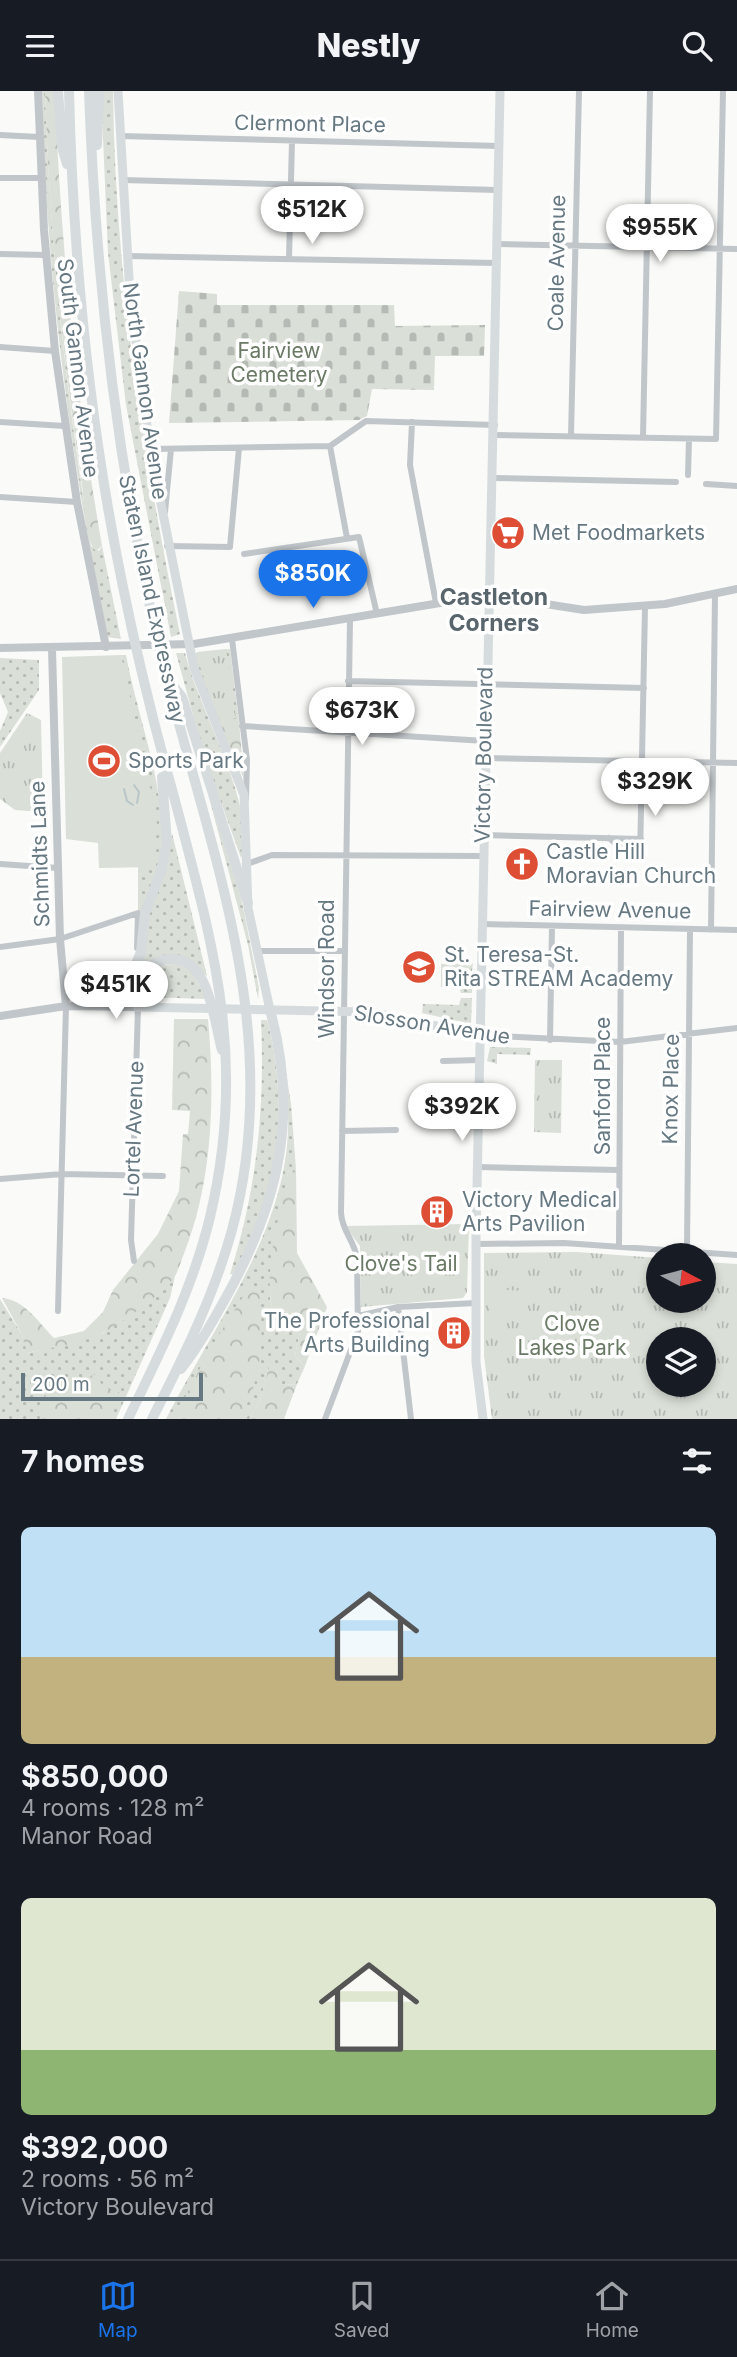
<!DOCTYPE html>
<meta charset="utf-8">
<style>
body{margin:0;font-family:Inter,sans-serif;background:#20242c;color:#f1f3f6;height:100vh;display:flex;flex-direction:column;font-size:26px;white-space:nowrap}
*{box-sizing:border-box;margin:0}
p{font-size:23px;color:#9ea1a6}
.icon{flex:none;width:38px;height:38px;fill:none;stroke:currentColor;stroke-width:2;stroke-linecap:round;stroke-linejoin:round}
.map{position:relative;height:1328px;overflow:hidden}
.sheet{display:flex;flex-direction:column;background:#171b24;flex:1}
.sheet>*{flex:none}
.needle{width:46px;rotate:97deg}
.fabs{position:absolute;left:646px;top:1152px;display:grid;gap:14px}
.fabs a{display:grid;place-items:center;width:70px;height:70px;border-radius:50%;background:#171b24;box-shadow:0 4px 10px #0003;font-size:35px}
.scale{position:absolute;left:21px;bottom:18px;width:182px;box-sizing:border-box;padding-left:7px;border:4px solid #667882;border-top:0;font-size:19px;line-height:24px;white-space:nowrap;color:#667882;-webkit-text-stroke:5px #fff;paint-order:stroke}
.price{position:absolute;translate:-50% -60px;padding:0 16px;border-radius:24px;background:#fff;color:#222;font-size:23px;line-height:46px;filter:drop-shadow(0 2px 4px #0008)}
.price::after{content:'';position:absolute;left:50%;top:42px;width:21px;height:16px;margin-left:-10px;background:inherit;clip-path:polygon(0 0,100% 0,50% 100%)}
.price.on{background:#1a73e8;color:#fff}
ul{padding:0;list-style:none}
li{display:grid;align-content:center;gap:14px;height:371px;padding:0 21px}
li span{display:grid;place-items:center;height:217px;border-radius:10px;color:#555}
li>.icon{margin-inline-start:auto}
span .icon{width:126px;height:126px;fill:#fffc;stroke-width:1}
li b{font-size:30px}
h2{display:flex;justify-content:space-between;align-items:center;height:84px;padding:0 21px;font-size:30px}
header{display:flex;justify-content:space-between;align-items:center;height:91px;padding:0 21px;background:#171b24;font-size:32px;font-weight:800}
.menu{display:flex;justify-content:space-around;align-items:center;height:98px;border-top:2px solid #363941;background:#171b24;font-size:19px;color:#9ea1a6}
.menu a{display:grid;justify-items:center;gap:4px}
.menu .on{color:#1a73e8}
.map>svg:first-child{display:block}
</style>
<header><svg class="icon" aria-label="menu" viewBox="0 0 24 24"><path d="M4 6h16M4 12h16M4 18h16"/></svg>Nestly<svg class="icon" aria-label="search" viewBox="0 0 24 24"><circle cx="10" cy="10" r="6"/><path d="M15 15l6 6"/></svg></header>
<div class="map">
<svg width="737" height="1328" viewBox="0 0 737 1328">
<defs>
<pattern id="grass-dots" width="8" height="8" patternUnits="userSpaceOnUse" patternTransform="scale(1.75)"><rect width="8" height="8" fill="#dadfd7"/><path d="M2 2h.1M6 6h.1" fill="none" stroke="#b5bab4" stroke-width="1.8" stroke-linecap="round"/></pattern>
<pattern id="forest-crowns" width="20" height="18" patternUnits="userSpaceOnUse" patternTransform="scale(1.75)"><rect width="20" height="18" fill="#dadfd7"/><path d="M2 6a3 3 0 1 1 6 0M12 15a3 3 0 1 1 6 0" fill="none" stroke="#b5bab4"/></pattern>
<pattern id="cemetery-stones" width="16" height="16" patternUnits="userSpaceOnUse" patternTransform="scale(1.75)"><rect width="16" height="16" fill="#dadfd7"/><path d="M2 7V4a2 2 0 0 1 4 0v3zM10 15v-3a2 2 0 0 1 4 0v3z" fill="#b5bab4"/></pattern>
<pattern id="park-tufts" width="24" height="20" patternUnits="userSpaceOnUse" patternTransform="scale(1.75)"><rect width="24" height="20" fill="#dadfd7"/><path d="M3 7l-1-3M5 7V3M7 7l1-3M15 17l-1-3M17 17v-4M19 17l1-3" fill="none" stroke="#b5bab4"/></pattern>
</defs>
<rect width="100%" height="100%" fill="#fafaf8"/>
<!-- grass -->
<path fill="url(#grass-dots)" d="M42,0H45C50,153 66,304 91,455L99,460L102,455L121,548L107,546C70,366 46,184 42,0Z
M101,0H113C115,184 143,364 180,543L171,546L126,314L108,162Z
M230,558L239,631L220,634L201,589L195,562Z
M176,562H185C197,614 259,719 241,767L204,664Z
M121,564H126C137,624 164,691 162,752C162,781 145,827 138,856V776H155Z
M0,567L39,569V599L0,656V640L8,621L0,602Z
M207,699L241,806L259,897L258,908L248,854Z
M172,742L207,885L176,864L139,887L147,821L170,759Z
M177,872L192,880L206,908L148,906L147,886L159,875Z
M471,872L468,877L473,872L472,880L465,882H472V902H461L459,896H441V873Z
M461,907H472L471,933L422,922L423,913L459,914Z
M261,929H267C282,980 282,1053 269,1105C262,1131 246,1158 235,1184L230,1183C257,1098 265,1017 261,929Z
M278,930L291,1013L296,1078L288,1081L270,1207L273,1220L291,1221L302,1230L295,1265L305,1275L297,1293L282,1294L275,1277L270,1274L260,1310L249,1328H166C211,1239 287,1139 288,1036C289,1001 283,965 278,930Z
M490,956L531,957L530,964L497,963V973L487,970Z
M175,1185L170,1207L116,1328H0V1208L22,1244L28,1262L103,1242L141,1216Z"/>
<!-- forest -->
<path fill="url(#forest-crowns)" d="M45,0H54L55,5C61,157 76,306 102,455L96,460C86,453 84,409 82,394C62,263 49,133 45,0Z
M230,630L239,631L244,688L220,634Z
M174,928H208C215,1004 213,1088 185,1160C182,1167 179,1178 175,1185C162,1203 124,1231 104,1241C83,1253 51,1256 27,1262L22,1244L2,1207C25,1209 38,1231 54,1247L84,1240L103,1221L113,1199L158,1143L179,1100L183,1043H188L190,1020L172,1019Z
M296,1078L297,1162L327,1216L305,1275L295,1265L302,1230L291,1221L273,1220C262,1181 281,1121 288,1081Z
M251,1193L260,1201C263,1250 263,1284 240,1328H174L210,1258Z
M270,1273L275,1277L282,1294L297,1293L284,1328H249L260,1310Z
M96,1283L103,1296L119,1301L110,1328H40L43,1308L59,1290H77Z"/>
<!-- cemetery -->
<path fill="url(#cemetery-stones)" d="M179,200L217,203V214H394L395,235L485,234L484,265H435L434,299L372,298L367,325L359,329L169,332Z"/>
<!-- park -->
<path fill="url(#park-tufts)" fill-rule="evenodd" d="M226,558L236,627L221,631L203,588L197,561Z
M27,622L41,629L43,721L15,719L0,708V662Z
M535,969H562L561,1042L534,1041Z
M469,1133L467,1201L463,1207L361,1216L360,1155L345,1135Z
M577,1161L658,1167V1209H704V1171L737,1173V1328H492L484,1265V1162ZM658,1248H704V1293H658Z"/>
<!-- pitch -->
<path fill="#dadfd7" d="M121,564L157,727L155,776L99,777L98,752L66,748L62,566Z
M11,686L21,708L9,714L0,692Z
M494,1198L523,1200L518,1222L513,1228L489,1230L490,1202Z"/>
<g fill="none" stroke-linecap="round" stroke-linejoin="round">
<!-- stream -->
<path stroke="#b9c6c9" stroke-width="2" d="M134,694L139,701L137,712
M124,698L127,710L133,714"/>
<!-- minor -->
<path stroke="#c1c6ca" stroke-width="6" d="M0,44L39,46
M120,45L499,55
M0,87H41
M122,89L498,99
M498,153L737,158
M0,163L46,164
M127,165L497,172
M289,168L292,50
M0,256L55,260
M0,331L65,335
M412,331L410,374L436,512
M495,344L716,348L723,0
M571,345L579,0
M643,346L650,0
M330,355L366,330L495,334
M330,355L347,447
M150,358L330,355
M688,384L689,348
M493,387L676,391
M706,393L737,395
M0,406L77,411
M165,421L171,358
M167,455L230,456L239,357
M244,463L359,446L377,523
M232,548L247,669L246,708
M348,590L644,597
M242,635L485,650
M484,667L737,672
M483,744L641,748
M609,747L633,767L640,768L645,516
M0,773L58,777
M247,773L272,764L483,765
M482,833L737,839
M711,839L715,504
M0,856L60,848L138,822L137,857
M256,860H344
M479,944L620,951L737,937
M550,949L552,835
M443,970L479,969
M342,1040L396,1039
M477,1076L619,1079
M0,1088L62,1083L163,1085
M476,1153L564,1152L737,1164
M619,1154L621,837
M687,1159L690,838
M134,1170L131,1149L138,916
M398,1216L411,1328
M58,1220L66,915
M358,1225L398,1216L476,1212
M325,1328L358,1240L357,1167C354,1149 342,1140 341,1122L350,528"/>
<!-- tertiary -->
<path stroke="#c1c6ca" stroke-width="8" d="M38,0L44,139L55,260L77,411L106,556
M0,557L194,553L488,504L584,519L665,513L737,498
M52,558L60,848L66,915
M0,925L66,915L138,916"/>
<!-- secondary -->
<path stroke="#d6dcde" stroke-width="9" d="M118,0L130,204L150,358L194,577L244,704L248,817L270,919
M136,873L138,916L370,921L479,944
M483,1328L476,1271V1144L500,0"/>
<!-- motorway -->
<path stroke="#d6dcde" stroke-width="10" d="M58,0L62,56L67,73
M69,0C73,167 89,332 123,496C137,565 154,634 173,702C213,854 248,967 210,1126C193,1197 160,1262 128,1328
M89,0C95,173 114,347 150,516C194,726 291,922 232,1139C214,1205 183,1267 152,1328
M97,54L99,0
M171,592L182,606L248,812
M136,873L141,861L145,822L161,780L167,752L162,686
M138,916C144,895 142,869 170,868C210,865 214,932 222,959
M181,1278C200,1254 214,1228 229,1201C279,1109 299,1023 270,919"/>
</g>
<!-- icons -->
<defs>
<g id="supermarket-disc" transform="scale(1.75)"><circle r="9.5" fill="#de4e34" stroke="#fff"/><path d="M-6-5.5h2.5l.6 2H6L4.5 2H-2.5L-4.4-4H-6ZM-1.5 3.2a1.3 1.3 0 1 0 .1 0ZM3 3.2a1.3 1.3 0 1 0 .1 0Z" fill="#fff"/></g>
<g id="stadium-disc" transform="scale(1.75)"><circle r="9.5" fill="#de4e34" stroke="#fff"/><path d="M0-5a6.5 5 0 1 0 0 10a6.5 5 0 1 0 0-10ZM-3.5-1.8h7v3.6h-7Z" fill="#fff"/></g>
<g id="church-disc" transform="scale(1.75)"><circle r="9.5" fill="#de4e34" stroke="#fff"/><path d="M-1.2-6h2.4v3.5h3.3v2.4h-3.3V6h-2.4V-.1h-3.3v-2.4h3.3Z" fill="#fff"/></g>
<g id="school-disc" transform="scale(1.75)"><circle r="9.5" fill="#de4e34" stroke="#fff"/><path d="M0-5L7-2L0 1L-7-2ZM-4 1L0 2.5L4 1V4Q0 6-4 4Z" fill="#fff"/></g>
<g id="building-disc" transform="scale(1.75)"><circle r="9.5" fill="#de4e34" stroke="#fff"/><path d="M-4-6H4V6H1V3H-1V6H-4ZM-2.5-4.3h1.7v1.8h-1.7ZM.8-4.3h1.7v1.8H.8ZM-2.5-1h1.7V.8h-1.7ZM.8-1h1.7V.8H.8Z" fill="#fff"/></g>
</defs>
<g fill-rule="evenodd">
<use href="#supermarket-disc" x="508" y="442"/>
<use href="#stadium-disc" x="104" y="670"/>
<use href="#church-disc" x="522" y="773"/>
<use href="#school-disc" x="419" y="876"/>
<use href="#building-disc" x="437" y="1121"/>
<use href="#building-disc" x="454" y="1242"/>
</g>
<g text-anchor="middle" stroke-width="7" stroke-linejoin="round" paint-order="stroke">
<!-- street labels -->
<g font-size="21" fill="#667882" stroke="#fff">
<text transform="translate(310 33) rotate(1)" y="7">Clermont Place</text>
<text transform="translate(557 172) rotate(-89)" y="7">Coale Avenue</text>
<text transform="translate(78 277) rotate(83)" y="7">South Gannon Avenue</text>
<text transform="translate(145 300) rotate(82)" y="7">North Gannon Avenue</text>
<text transform="translate(152 508) rotate(78)" y="7">Staten Island Expressway</text>
<text transform="translate(484 664) rotate(-89)" y="7">Victory Boulevard</text>
<text transform="translate(40 763) rotate(-92)" y="7">Schmidts Lane</text>
<text transform="translate(610 819) rotate(1)" y="7">Fairview Avenue</text>
<text transform="translate(327 878) rotate(-90)" y="7">Windsor Road</text>
<text transform="translate(432 934) rotate(9)" y="7">Slosson Avenue</text>
<text transform="translate(603 995) rotate(-90)" y="7">Sanford Place</text>
<text transform="translate(671 998) rotate(-89)" y="7">Knox Place</text>
<text transform="translate(134 1038) rotate(-88)" y="7">Lortel Avenue</text>
</g>
<!-- park labels -->
<g font-size="21" fill="#6a7a65" stroke="#fff">
<text x="279" y="267">Fairview<tspan x="279" dy="24">Cemetery</tspan></text>
<text x="401" y="1180">Clove's Tail</text>
<text x="572" y="1240">Clove<tspan x="572" dy="24">Lakes Park</tspan></text>
</g>
<!-- poi labels -->
<g font-size="21" fill="#667882" stroke="#fff" text-anchor="start">
<text x="532" y="449">Met Foodmarkets</text>
<text x="128" y="677">Sports Park</text>
<text x="546" y="768">Castle Hill<tspan x="546" dy="24">Moravian Church</tspan></text>
<text x="444" y="871">St. Teresa-St.<tspan x="444" dy="24">Rita STREAM Academy</tspan></text>
<text x="462" y="1116">Victory Medical<tspan x="462" dy="24">Arts Pavilion</tspan></text>
<text x="430" y="1237" text-anchor="end">The Professional<tspan x="430" dy="24">Arts Building</tspan></text>
</g>
<!-- neighbourhood labels -->
<g font-size="23" font-weight="bold" fill="#58656d" stroke="#fff">
<text x="494" y="514">Castleton<tspan x="494" dy="26">Corners</tspan></text>
</g>
</g>
</svg>
<div class="fabs">
<a><svg class="needle" viewBox="-14 -14 28 28"><path d="M0-13l5 13h-10z" fill="#e53935"/><path d="M0 13l5-13h-10z" fill="#9ea1a6"/></svg></a>
<a><svg class="icon" aria-label="layers" viewBox="0 0 24 24"><path d="M12 4l9 5-9 5-9-5zM3 14l9 5 9-5"/></svg></a>
</div>
<div class="scale">200 m</div>
<b class="price" style="left:312px;top:155px">$512K</b>
<b class="price" style="left:660px;top:173px">$955K</b>
<b class="price on" style="left:313px;top:519px">$850K</b>
<b class="price" style="left:362px;top:656px">$673K</b>
<b class="price" style="left:655px;top:727px">$329K</b>
<b class="price" style="left:116px;top:930px">$451K</b>
<b class="price" style="left:462px;top:1052px">$392K</b>
</div>
<section class="sheet">
<h2>7 homes<svg class="icon" aria-label="filters" viewBox="0 0 24 24"><path d="M4 7h16M4 17h16"/><circle cx="9" cy="7" r="2"/><circle cx="15" cy="17" r="2"/></svg></h2>
<ul>
<li><span style="background:linear-gradient(#bfe0f5 60%,#c2b280 0)"><svg class="icon" aria-label="home" viewBox="0 0 24 24"><path d="M3 11l9-7 9 7M6 9v11h12V9"/></svg></span><div><b>$850,000</b><p>4 rooms · 128 m²</p><p>Manor Road</p></div></li>
<li><span style="background:linear-gradient(#dfe7d0 70%,#8fb573 0)"><svg class="icon" aria-label="home" viewBox="0 0 24 24"><path d="M3 11l9-7 9 7M6 9v11h12V9"/></svg></span><div><b>$392,000</b><p>2 rooms · 56 m²</p><p>Victory Boulevard</p></div></li>
</ul>
</section>
<nav class="menu">
<a class="on"><svg class="icon" aria-label="map" viewBox="0 0 24 24"><path d="M3 6l6-2 6 2 6-2v14l-6 2-6-2-6 2zM9 4v14M15 6v14"/></svg>Map</a>
<a><svg class="icon" aria-label="saved" viewBox="0 0 24 24"><path d="M7 4h10v16l-5-4-5 4z"/></svg>Saved</a>
<a><svg class="icon" aria-label="home" viewBox="0 0 24 24"><path d="M3 11l9-7 9 7M6 9v11h12V9"/></svg>Home</a>
</nav>
